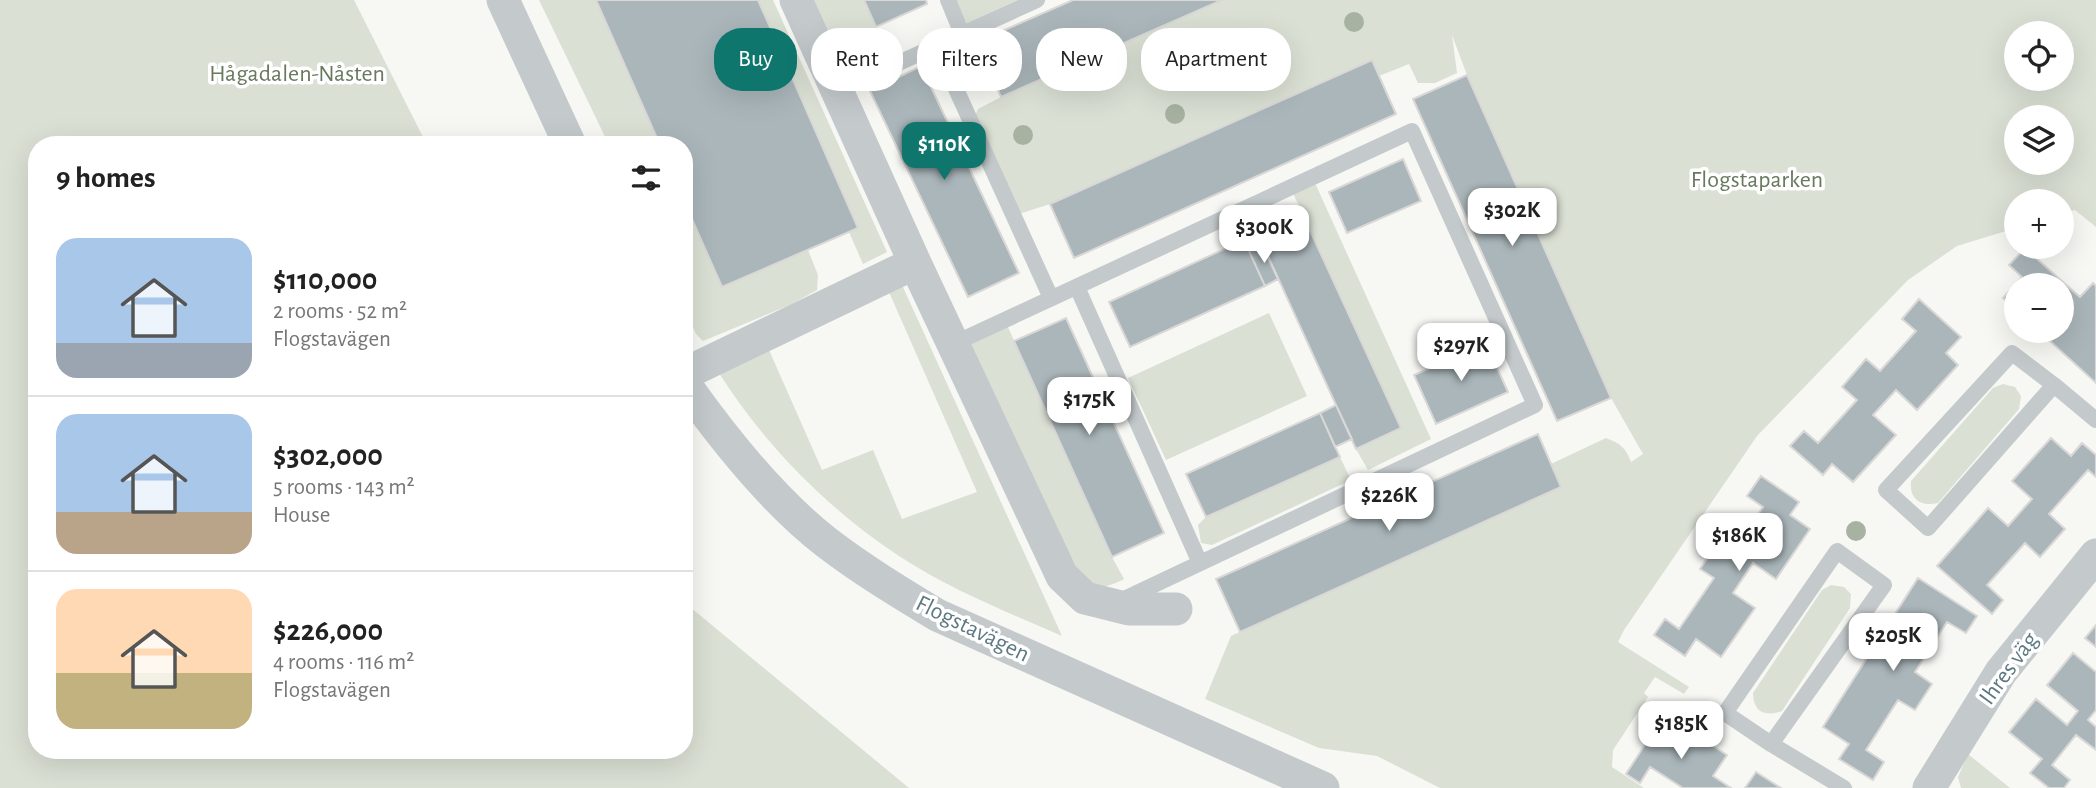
<!DOCTYPE html>
<meta charset="utf-8">
<style>
body{margin:0;font-family:"Alegreya Sans",sans-serif;background:#f6f6f6;color:#222;height:100vh;display:flex;flex-direction:column;font-size:26px;white-space:nowrap}
*{box-sizing:border-box;margin:0}
p{font-size:23px;color:#767676}
.icon{flex:none;width:38px;height:38px;fill:none;stroke:currentColor;stroke-width:2;stroke-linecap:round;stroke-linejoin:round}
.map{position:relative;flex:1;overflow:hidden}
.panel{position:absolute;left:28px;top:136px;width:665px;height:623px;display:flex;flex-direction:column;background:#fff;border-radius:28px;box-shadow:0 7px 28px #0002}
.panel>*{flex:none}
.banner{position:absolute;left:714px;top:28px;width:665px;height:63px;display:flex;gap:14px}
.buttons{position:absolute;left:2004px;top:21px;display:grid;gap:14px}
.buttons a{display:grid;place-items:center;width:70px;height:70px;border-radius:50%;background:#fff;box-shadow:0 7px 28px #0002;font-size:35px}
.price{position:absolute;translate:-50% -60px;padding:0 16px;border-radius:14px;background:#fff;color:#222;font-size:23px;line-height:46px;filter:drop-shadow(0 2px 4px #0008)}
.price::after{content:'';position:absolute;left:50%;top:42px;width:21px;height:16px;margin-left:-10px;background:inherit;clip-path:polygon(0 0,100% 0,50% 100%)}
.price.active{background:#0f766e;color:#fff}
ul{padding:0;list-style:none}
li{display:flex;align-items:center;gap:21px;height:175px;padding:0 28px}
li+li{border-top:2px solid #e0e0e0}
li span{display:grid;place-items:center;flex:none;width:196px;height:140px;border-radius:21px;color:#555}
li>.icon{margin-inline-start:auto}
span .icon{width:84px;height:84px;fill:#fffc;stroke-width:1}
li b{font-size:30px}
h2{display:flex;justify-content:space-between;align-items:center;height:84px;padding:0 28px;font-size:30px}
.chip{padding:0 24px;border-radius:28px;background:#fff;box-shadow:0 7px 28px #0002;font-size:24px;line-height:63px}
.chip.active{background:#0f766e;color:#fff}
.map>svg:first-child{display:block}
</style>
<div class="map">
<svg width="2096" height="788" viewBox="0 0 2096 788">
<rect width="100%" height="100%" fill="#f7f7f4"/>
<!-- green -->
<path fill="#dae0d4" fill-rule="evenodd" d="M0,0H354L427,145H37V751H684V602L909,788H0Z
M539,0H596L660,145H609Z
M758,0H773L887,252L863,264L849,232L858,227Z
M808,0H864L886,52L843,69Z
M952,0H1017L963,25Z
M1222,0H2096V227L2075,210L2062,214V201H2016V228L1957,246L1908,280L1757,436L1624,630L1618,642L1689,687L1684,694L1655,677L1644,693L1648,697L1613,750L1612,767L1644,788H1440L1377,756L1319,748L1205,699L1231,636L1561,487L1551,464L1606,438C1620,443 1626,448 1631,462L1643,454L1611,398L1467,75L1452,35L1457,73L1435,83H1418L1409,64L1379,76L1372,60L1050,204L1022,213L1016,211L974,118L978,109L1001,97ZM2016,33H2062V79H2016ZM2016,117H2062V163H2016Z
M1315,183L1431,439L1368,470L1356,449L1401,428L1293,193Z
M684,201L722,287L808,250L818,275L817,290L792,304L703,341L696,334L684,307Z
M902,285L1052,614L1062,636C1007,612 949,589 899,556C825,507 764,444 717,370L769,350L822,470L873,450L902,519L977,492L889,292Z
M1269,313L1307,396L1166,460L1128,378Z
M1007,325L1112,557L1124,579C1111,586 1096,590 1081,587L967,341Z
M2003,384L2015,387L2021,396L2019,409L1938,503C1920,507 1909,499 1911,481L1993,388Z
M1340,457L1351,480L1212,545L1201,543L1198,525L1206,517Z
M1831,585L1844,587L1851,594L1850,608L1782,711C1765,717 1753,712 1753,693L1822,590Z
M1968,754L2010,788H1961L1958,777Z"/>
<!-- building -->
<path fill="#aab6ba" stroke="#d9d8d6" stroke-width="2" d="M596,0H758L858,228L722,287L684,201V145H660Z
M864,0H926L927,4L876,27Z
M1073,0H1222L1001,97L977,42Z
M1372,60L1396,114L1074,258L1050,204Z
M921,66L1019,273L968,297L870,91Z
M1467,75L1611,398L1557,421L1413,99Z
M1403,159L1421,201L1347,233L1329,192Z
M1302,213L1401,428L1356,449L1258,234Z
M1244,240L1265,286L1130,347L1109,302Z
M1262,245L1278,279L1265,286L1249,251Z
M2026,247H2048L2037,259L2080,297L2093,283L2096,286V383L2039,331H2062V285H2016V310L2003,298L2022,277L2009,265Z
M1919,299L1961,337L1946,353L1958,365L1917,410L1896,390L1873,415L1896,435L1853,482L1832,464L1823,475L1790,446L1804,431L1818,443L1857,400L1842,387L1866,359L1880,371L1916,331L1902,319Z
M1066,318L1164,533L1112,557L1014,341Z
M1486,343L1508,392L1436,424L1414,375Z
M1336,405L1352,439L1335,447L1320,413Z
M1320,413L1340,457L1206,517L1186,474Z
M1538,434L1561,487L1240,632L1216,579Z
M2051,438L2071,456L2082,443L2096,455V477L2088,470L2049,514L2065,529L2040,557L2025,543L1987,585L2003,600L1992,614L1937,566L1988,508L2008,526L2032,499L2012,481Z
M1761,476L1799,502L1790,515L1810,529L1776,579L1753,563L1733,593L1755,608L1721,657L1696,639L1685,656L1654,635L1665,619L1679,629L1714,578L1700,569L1720,539L1734,549L1763,507L1747,496Z
M1918,578L1977,616L1966,633L1947,622L1915,672L1932,684L1915,710L1898,700L1866,750L1884,762L1873,780L1839,759L1849,744L1823,727Z
M2096,625V647L2085,638Z
M2073,653L2096,672V710L2088,720L2096,727V750L2076,735L2052,765L2070,780L2064,788H2049L2030,773L2042,759L2009,732L2036,699L2067,725L2078,711L2047,685Z
M1677,723L1727,755L1713,776L1731,788H1683L1650,767L1640,783L1626,774L1650,737L1663,745Z
M1756,772L1781,788H1745Z"/>
<g fill="none" stroke-linecap="round" stroke-linejoin="round">
<!-- lane -->
<path stroke="#c4cacc" stroke-width="16" d="M948,0L962,34
M936,45L1051,298
M837,91L1037,0
M1077,287L1200,563
M953,344L1412,131L1535,405L1120,601
M2054,385L2012,353L1886,490L1928,528L2054,385L2096,420
M1771,744L1725,713L1837,551L1884,585L1771,744L1844,788"/>
<!-- street -->
<path stroke="#c4cacc" stroke-width="33" d="M503,0L570,145
M796,0L915,263
M684,374L915,263L1062,576L1085,598L1129,609H1176
M684,383C723,438 772,500 826,542C861,569 899,592 937,615L1323,788
M1929,788L2001,672L2096,555"/>
</g>
<!-- trees -->
<g fill="#a8b2a2">
<circle cx="1354" cy="22" r="10"/>
<circle cx="1175" cy="114" r="10"/>
<circle cx="1023" cy="135" r="10"/>
<circle cx="1856" cy="531" r="10"/>
</g>
<g text-anchor="middle" stroke-width="7" stroke-linejoin="round" paint-order="stroke">
<!-- park labels -->
<g font-size="24" fill="#68795f" stroke="#fff">
<text x="297" y="81">Hågadalen-Nåsten</text>
<text x="1757" y="187">Flogstaparken</text>
</g>
<!-- street labels -->
<g font-size="24" fill="#5f7982" stroke="#fff">
<text transform="translate(973 628) rotate(26)" y="8">Flogstavägen</text>
<text transform="translate(2008 668) rotate(-54)" y="8">Ihres väg</text>
</g>
</g>
</svg>
<div class="buttons">
<a><svg class="icon" aria-label="locate" viewBox="0 0 24 24"><circle cx="12" cy="12" r="6"/><path d="M12 2v4M12 18v4M2 12h4M18 12h4"/></svg></a>
<a><svg class="icon" aria-label="layers" viewBox="0 0 24 24"><path d="M12 4l9 5-9 5-9-5zM3 14l9 5 9-5"/></svg></a>
<a>+</a>
<a>−</a>
</div>
<b class="price active" style="left:944px;top:182px">$110K</b>
<b class="price" style="left:1512px;top:248px">$302K</b>
<b class="price" style="left:1264px;top:265px">$300K</b>
<b class="price" style="left:1461px;top:383px">$297K</b>
<b class="price" style="left:1089px;top:437px">$175K</b>
<b class="price" style="left:1389px;top:533px">$226K</b>
<b class="price" style="left:1739px;top:573px">$186K</b>
<b class="price" style="left:1893px;top:673px">$205K</b>
<b class="price" style="left:1681px;top:761px">$185K</b>
<div class="banner">
<a class="chip active">Buy</a>
<a class="chip">Rent</a>
<a class="chip">Filters</a>
<a class="chip">New</a>
<a class="chip">Apartment</a>
</div>
<section class="panel">
<h2>9 homes<svg class="icon" aria-label="filters" viewBox="0 0 24 24"><path d="M4 7h16M4 17h16"/><circle cx="9" cy="7" r="2"/><circle cx="15" cy="17" r="2"/></svg></h2>
<ul>
<li><span style="background:linear-gradient(#a9c7e8 75%,#9aa5b1 0)"><svg class="icon" aria-label="home" viewBox="0 0 24 24"><path d="M3 11l9-7 9 7M6 9v11h12V9"/></svg></span><div><b>$110,000</b><p>2 rooms · 52 m²</p><p>Flogstavägen</p></div></li>
<li><span style="background:linear-gradient(#a9c7e8 70%,#b9a48a 0)"><svg class="icon" aria-label="home" viewBox="0 0 24 24"><path d="M3 11l9-7 9 7M6 9v11h12V9"/></svg></span><div><b>$302,000</b><p>5 rooms · 143 m²</p><p>House</p></div></li>
<li><span style="background:linear-gradient(#ffd9b3 60%,#c2b280 0)"><svg class="icon" aria-label="home" viewBox="0 0 24 24"><path d="M3 11l9-7 9 7M6 9v11h12V9"/></svg></span><div><b>$226,000</b><p>4 rooms · 116 m²</p><p>Flogstavägen</p></div></li>
</ul>
</section>
</div>
